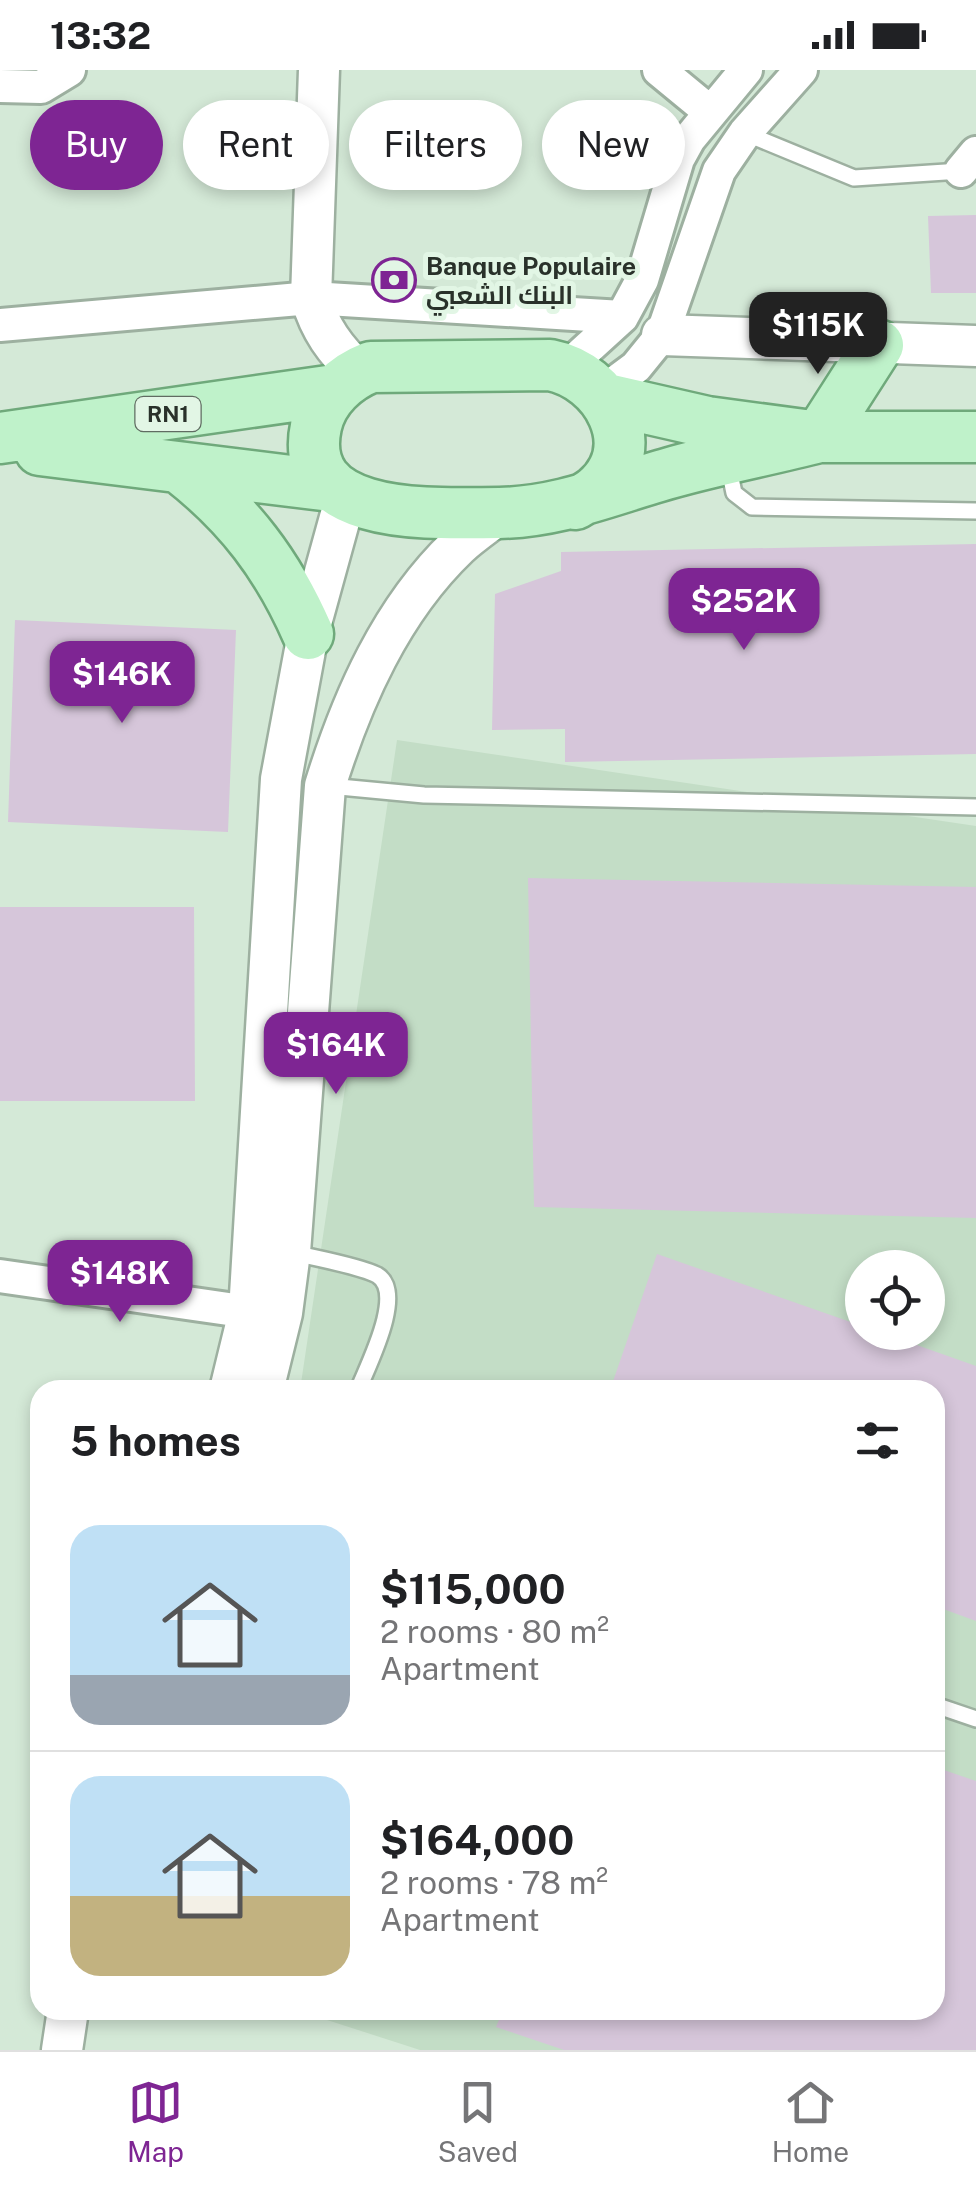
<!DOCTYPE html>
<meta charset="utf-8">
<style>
body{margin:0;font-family:"Public Sans",Cairo,sans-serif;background:#f6f6f6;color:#202124;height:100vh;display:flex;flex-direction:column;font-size:38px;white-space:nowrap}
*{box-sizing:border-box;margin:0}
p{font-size:32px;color:#757577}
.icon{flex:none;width:55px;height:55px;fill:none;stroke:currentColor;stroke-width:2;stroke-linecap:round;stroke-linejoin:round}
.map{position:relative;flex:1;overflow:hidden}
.side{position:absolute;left:30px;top:1310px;width:915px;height:640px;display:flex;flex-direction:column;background:#fff;border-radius:30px;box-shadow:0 5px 15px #0003}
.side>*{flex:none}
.hud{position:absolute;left:30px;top:30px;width:918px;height:90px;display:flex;gap:20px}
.buttons{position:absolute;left:845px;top:1180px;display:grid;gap:20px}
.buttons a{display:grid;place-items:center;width:100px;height:100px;border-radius:50%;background:#fff;box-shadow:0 5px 15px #0003;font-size:50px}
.price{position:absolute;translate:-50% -85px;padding:0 22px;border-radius:20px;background:#7e2593;color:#fff;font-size:32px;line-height:65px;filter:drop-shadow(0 2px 5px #0008)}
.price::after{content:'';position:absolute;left:50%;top:60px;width:30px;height:22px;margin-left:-15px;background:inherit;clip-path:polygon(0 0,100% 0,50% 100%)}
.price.current{background:#222;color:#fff}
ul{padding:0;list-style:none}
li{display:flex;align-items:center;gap:30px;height:250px;padding:0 40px}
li+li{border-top:2px solid #e0e0e0}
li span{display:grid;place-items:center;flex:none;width:280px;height:200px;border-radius:30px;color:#555}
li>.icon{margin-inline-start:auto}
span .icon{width:120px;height:120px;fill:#fffc;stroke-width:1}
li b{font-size:42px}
h2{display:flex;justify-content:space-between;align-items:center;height:120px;padding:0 40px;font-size:42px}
.pill{padding:0 35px;border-radius:45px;background:#fff;box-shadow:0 5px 15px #0003;font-size:35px;line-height:90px}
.pill.current{background:#7e2593;color:#fff}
.status{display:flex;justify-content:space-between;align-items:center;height:70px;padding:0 50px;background:#fff;direction:ltr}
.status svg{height:28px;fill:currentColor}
.tab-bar{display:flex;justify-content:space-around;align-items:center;height:140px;border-top:2px solid #e0e0e0;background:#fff;font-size:28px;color:#757577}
.tab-bar a{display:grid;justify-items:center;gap:5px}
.tab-bar .current{color:#7e2593}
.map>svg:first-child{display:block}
</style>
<div class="status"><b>13:32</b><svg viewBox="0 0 49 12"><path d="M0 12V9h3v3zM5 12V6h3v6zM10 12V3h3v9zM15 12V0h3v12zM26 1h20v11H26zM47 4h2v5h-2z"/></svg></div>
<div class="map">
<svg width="976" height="1980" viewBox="0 0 976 1980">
<rect width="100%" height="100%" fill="#d4e9d7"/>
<!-- built -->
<path fill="#c3ddc6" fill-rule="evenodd" d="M397,670L976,756V1980H420L296,1940H935V1320H300ZM862,1198H928V1262H862Z"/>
<!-- building -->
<path fill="#d6c6da" d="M976,145V223H931L928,146Z
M976,474V684L565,692V659L492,660L495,524L561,501V482Z
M15,550L236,560L228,762L8,752Z
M528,808L976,817V1148L534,1137Z
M0,837H194L195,1031H0Z
M657,1184L862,1256V1262H880L976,1296V1551L935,1536V1320H610Z
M935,1697L976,1711V1980H564L496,1957L503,1940H935Z"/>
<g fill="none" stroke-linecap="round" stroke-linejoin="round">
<!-- service casing -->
<g stroke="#9db0a0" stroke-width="20">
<path id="service" d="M745,63L854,108L961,101
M728,394L734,423L752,437L976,441
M329,716L424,725L976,737
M294,1183C315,1188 360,1196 377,1205C406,1222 368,1295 358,1320
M935,1635L976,1649"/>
</g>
<!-- minor casing -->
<g stroke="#9db0a0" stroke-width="38">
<path id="minor" d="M659,0L710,42
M0,16L41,17L69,0
M961,101L976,83
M0,255L311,228L622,247
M566,298L622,247L642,210L678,89L689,69L746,0
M601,323L636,297L662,265L719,101L745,63L801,0
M0,1206L249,1242"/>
</g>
<!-- tertiary casing -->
<g stroke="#9db0a0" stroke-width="45">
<path id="tertiary" d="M319,0L311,228C320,259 335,280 359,302
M662,265L976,276
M230,1320L249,1242L281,709L308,564L346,426
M263,1320L282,1243L290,1182L325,716C352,629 391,540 458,476C471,464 486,454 500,443
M62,1980L68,1940"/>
</g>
<!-- primary casing -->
<g stroke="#6fa97b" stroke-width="55">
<path id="primary" d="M606,329L707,352L819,367H976
M0,368L335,320
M40,380L331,416
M180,398C239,444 278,495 308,564
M575,434C582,430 590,426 596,421C647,377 607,306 550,295L371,297C345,307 322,328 316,356C295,454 439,443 499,443C560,442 612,419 670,403C719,389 769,380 819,367L878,275"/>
</g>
<!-- service -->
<use href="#service" stroke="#fff" stroke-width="15"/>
<!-- minor -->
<use href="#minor" stroke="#fff" stroke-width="32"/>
<!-- tertiary -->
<use href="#tertiary" stroke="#fff" stroke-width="40"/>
<!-- primary -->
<use href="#primary" stroke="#bff2ca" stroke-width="50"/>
</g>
<!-- icons -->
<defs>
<g id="bank-ring" transform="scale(2.25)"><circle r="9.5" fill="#e2f6e5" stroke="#7e2593" stroke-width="1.5"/><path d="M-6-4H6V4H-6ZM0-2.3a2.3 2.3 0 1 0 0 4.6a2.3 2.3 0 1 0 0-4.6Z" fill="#7e2593"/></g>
</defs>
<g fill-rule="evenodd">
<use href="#bank-ring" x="394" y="210"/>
</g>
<g text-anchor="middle" stroke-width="10" stroke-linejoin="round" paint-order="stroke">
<!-- shield labels -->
<rect fill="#e2f6e5" stroke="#606c62" stroke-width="2.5" x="135.5" y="327" width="65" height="34" rx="8"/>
<g font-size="22" font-weight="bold" fill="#29312a">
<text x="168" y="352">RN1</text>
</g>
<!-- poi labels -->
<g font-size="25" font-weight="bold" fill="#29312a" stroke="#e2f6e5" text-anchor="start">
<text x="426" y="205">Banque Populaire<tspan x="426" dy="29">البنك الشعبي</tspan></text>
</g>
</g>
</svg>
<div class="buttons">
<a><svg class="icon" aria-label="locate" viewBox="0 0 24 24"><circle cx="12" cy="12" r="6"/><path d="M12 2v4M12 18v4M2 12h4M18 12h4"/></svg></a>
</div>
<b class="price current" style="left:818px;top:307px">$115K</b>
<b class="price" style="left:744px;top:583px">$252K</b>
<b class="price" style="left:122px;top:656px">$146K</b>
<b class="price" style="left:336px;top:1027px">$164K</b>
<b class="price" style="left:120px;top:1255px">$148K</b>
<div class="hud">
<a class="pill current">Buy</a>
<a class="pill">Rent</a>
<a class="pill">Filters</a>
<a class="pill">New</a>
</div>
<section class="side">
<h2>5 homes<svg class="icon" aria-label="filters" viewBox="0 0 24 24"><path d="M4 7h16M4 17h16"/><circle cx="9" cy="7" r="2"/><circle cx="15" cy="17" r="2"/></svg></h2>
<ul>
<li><span style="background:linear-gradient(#bfe0f5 75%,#9aa5b1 0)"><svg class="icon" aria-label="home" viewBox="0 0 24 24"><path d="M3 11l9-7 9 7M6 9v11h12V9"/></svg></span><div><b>$115,000</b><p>2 rooms · 80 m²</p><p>Apartment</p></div></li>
<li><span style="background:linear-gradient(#bfe0f5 60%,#c2b280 0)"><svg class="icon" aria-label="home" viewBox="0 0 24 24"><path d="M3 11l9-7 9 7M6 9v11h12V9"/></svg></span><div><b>$164,000</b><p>2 rooms · 78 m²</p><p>Apartment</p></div></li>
</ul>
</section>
</div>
<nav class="tab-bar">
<a class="current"><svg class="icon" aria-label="map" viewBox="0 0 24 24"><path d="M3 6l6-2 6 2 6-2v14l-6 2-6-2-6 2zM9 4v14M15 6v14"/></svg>Map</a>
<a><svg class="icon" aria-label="saved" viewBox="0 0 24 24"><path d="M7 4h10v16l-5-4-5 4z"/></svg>Saved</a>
<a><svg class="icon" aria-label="home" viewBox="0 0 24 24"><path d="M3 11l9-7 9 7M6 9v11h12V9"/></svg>Home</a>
</nav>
